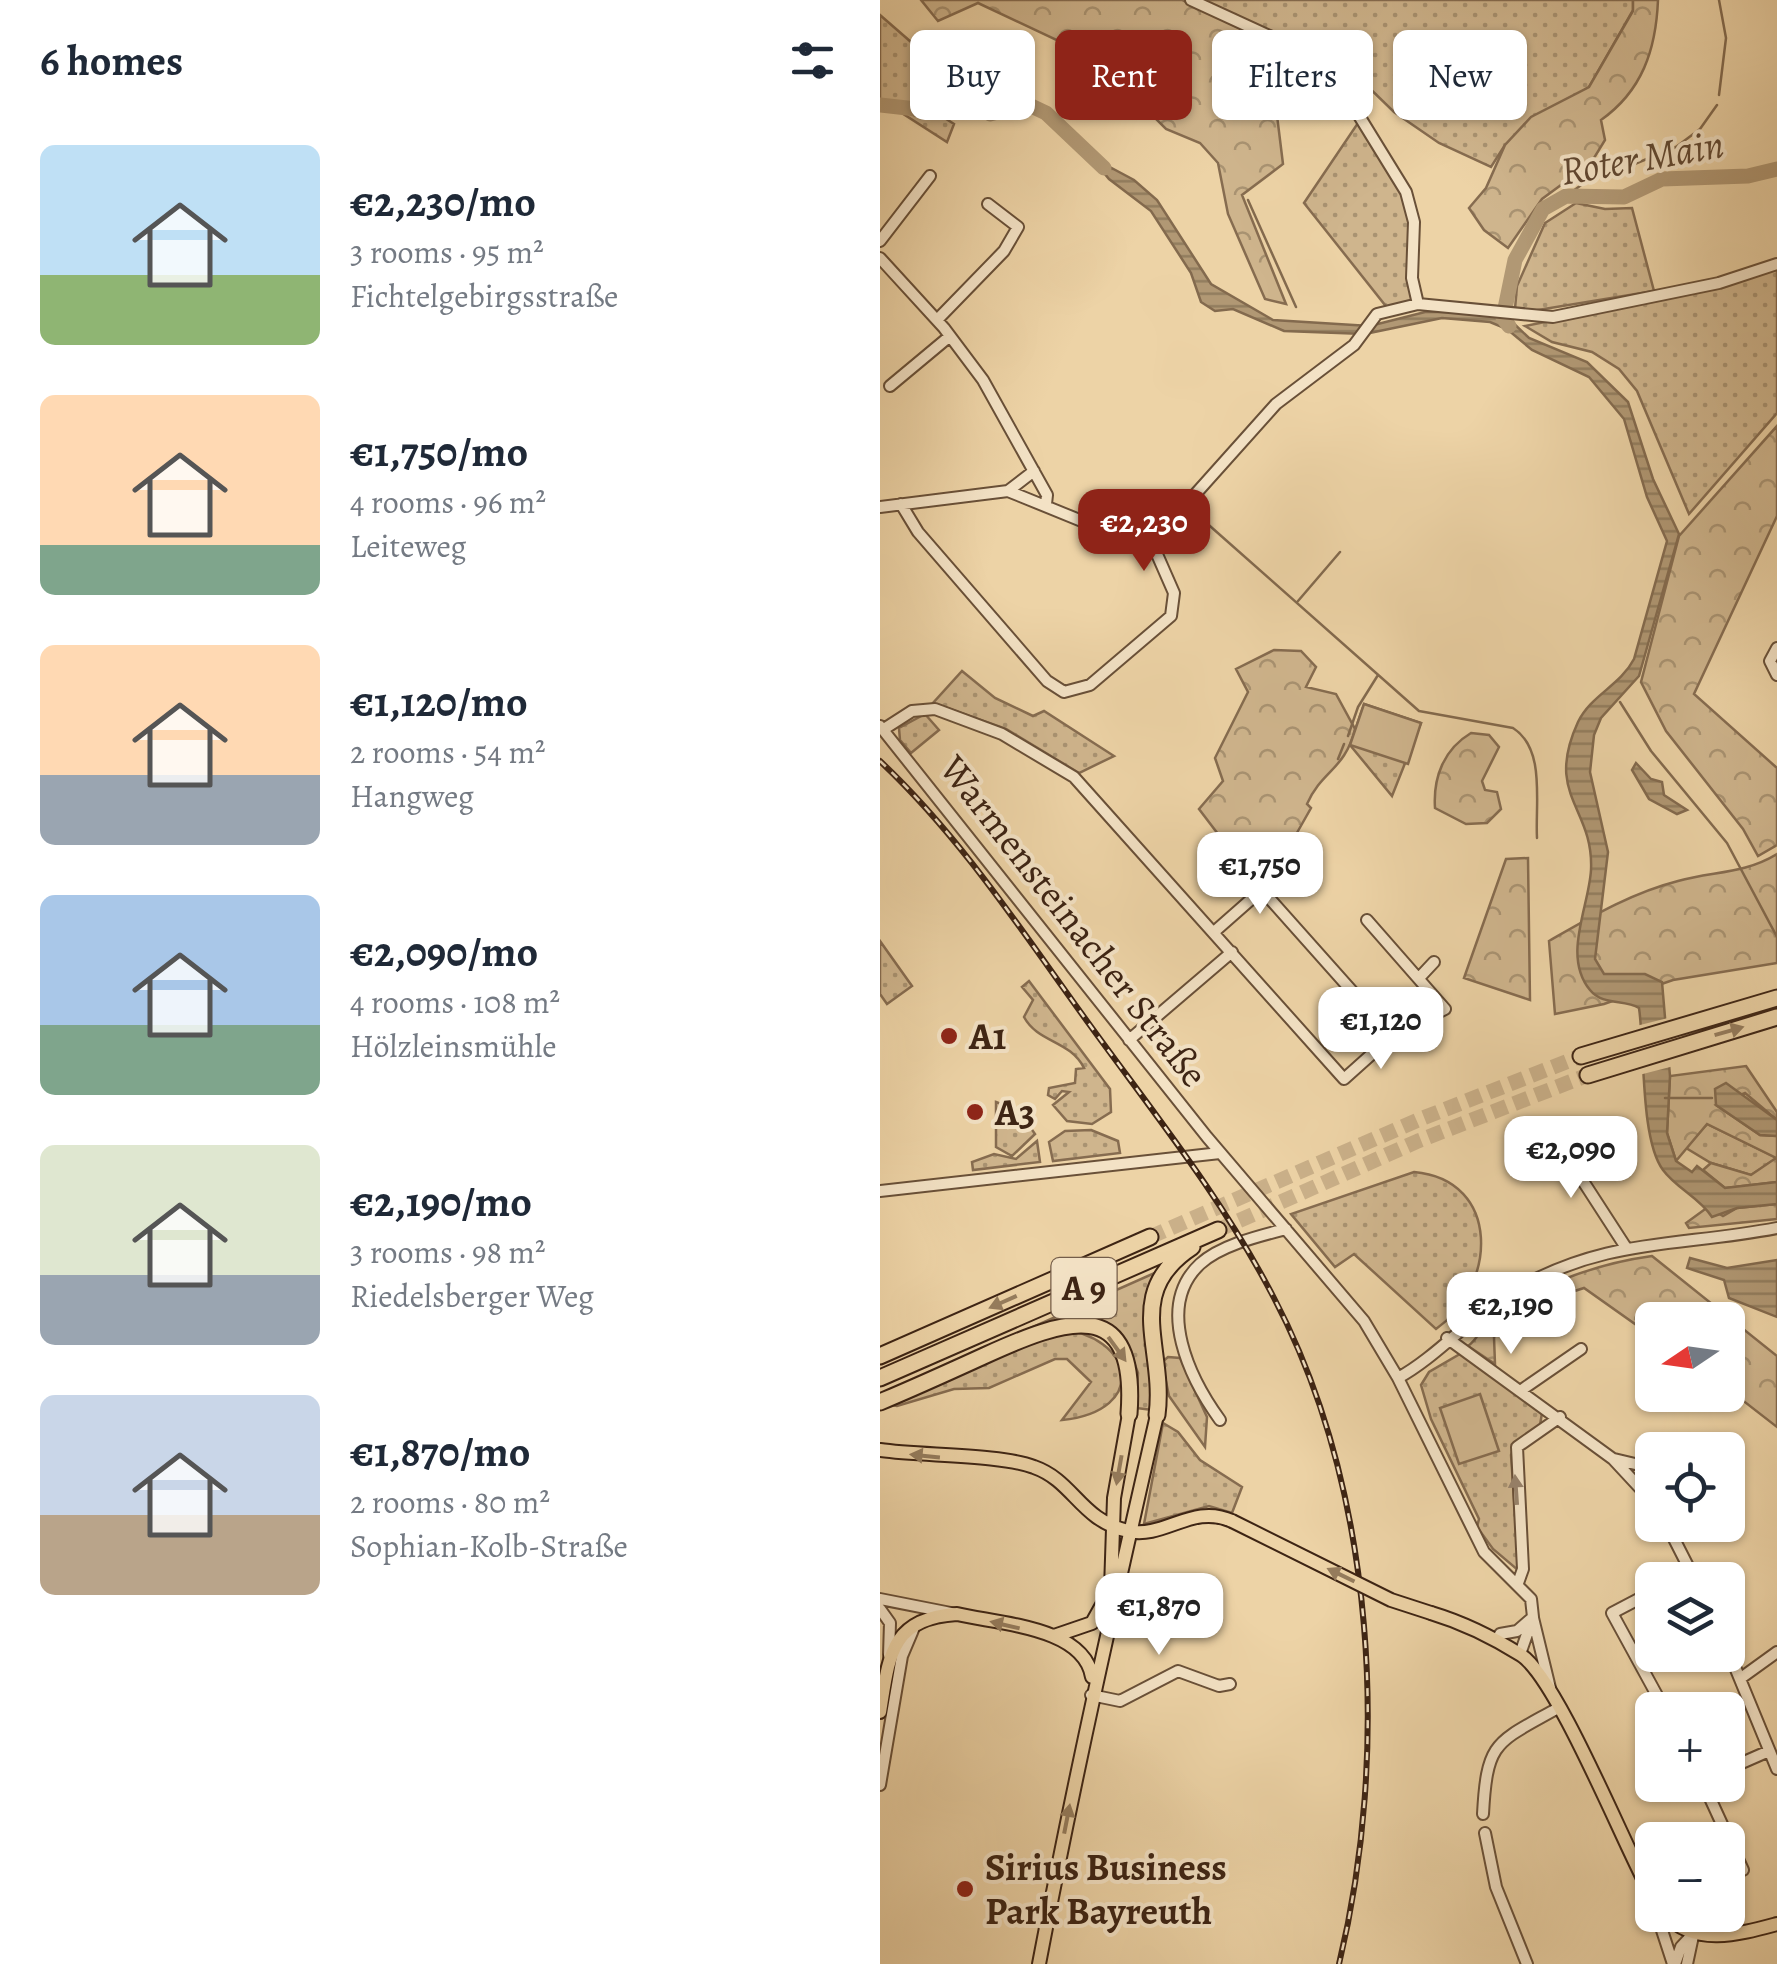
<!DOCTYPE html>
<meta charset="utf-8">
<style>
body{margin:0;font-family:Alegreya,serif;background:#f6f6f7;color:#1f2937;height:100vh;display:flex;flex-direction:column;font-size:38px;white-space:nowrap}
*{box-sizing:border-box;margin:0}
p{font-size:32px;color:#747a83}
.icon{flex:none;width:55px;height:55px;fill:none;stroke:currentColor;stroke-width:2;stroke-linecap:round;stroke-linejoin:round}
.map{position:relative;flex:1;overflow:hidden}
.details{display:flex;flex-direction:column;background:#fff;width:880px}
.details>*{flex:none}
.banner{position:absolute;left:30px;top:30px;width:715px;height:90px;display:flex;gap:20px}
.needle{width:65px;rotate:257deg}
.fabs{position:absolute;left:755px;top:1302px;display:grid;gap:20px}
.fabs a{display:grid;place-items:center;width:110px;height:110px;border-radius:15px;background:#fff;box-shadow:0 2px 8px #0004;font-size:50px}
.price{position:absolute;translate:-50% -85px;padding:0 22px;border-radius:20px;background:#fff;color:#222;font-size:32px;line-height:65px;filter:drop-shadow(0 2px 5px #0008)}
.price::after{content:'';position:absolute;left:50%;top:60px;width:30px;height:22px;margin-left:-15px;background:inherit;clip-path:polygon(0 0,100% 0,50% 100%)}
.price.on{background:#8f2418;color:#fff}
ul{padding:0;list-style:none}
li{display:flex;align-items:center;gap:30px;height:250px;padding:0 40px}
li span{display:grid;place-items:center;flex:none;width:280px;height:200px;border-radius:15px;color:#555}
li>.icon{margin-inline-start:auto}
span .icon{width:120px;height:120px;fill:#fffc;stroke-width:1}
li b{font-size:42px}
h2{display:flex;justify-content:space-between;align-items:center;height:120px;padding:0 40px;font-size:42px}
.tag{padding:0 35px;border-radius:15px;background:#fff;box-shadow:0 2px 8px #0004;font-size:35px;line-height:90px}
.tag.on{background:#8f2418;color:#fff}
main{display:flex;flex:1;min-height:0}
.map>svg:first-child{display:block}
</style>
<main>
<section class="details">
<h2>6 homes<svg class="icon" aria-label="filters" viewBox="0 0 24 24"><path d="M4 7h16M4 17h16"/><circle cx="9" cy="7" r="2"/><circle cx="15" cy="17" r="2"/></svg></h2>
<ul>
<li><span style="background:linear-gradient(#bfe0f5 65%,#8fb573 0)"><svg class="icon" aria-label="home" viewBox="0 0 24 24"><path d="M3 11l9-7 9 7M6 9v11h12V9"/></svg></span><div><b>€2,230/mo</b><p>3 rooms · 95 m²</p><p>Fichtelgebirgsstraße</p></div></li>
<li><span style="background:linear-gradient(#ffd9b3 75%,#7fa58c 0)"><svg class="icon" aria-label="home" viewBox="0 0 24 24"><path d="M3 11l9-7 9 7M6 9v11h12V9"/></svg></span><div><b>€1,750/mo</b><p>4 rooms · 96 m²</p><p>Leiteweg</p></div></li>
<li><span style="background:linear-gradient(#ffd9b3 65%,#9aa5b1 0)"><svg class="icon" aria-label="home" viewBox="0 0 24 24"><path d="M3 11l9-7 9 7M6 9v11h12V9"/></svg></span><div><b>€1,120/mo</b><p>2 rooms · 54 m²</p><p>Hangweg</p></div></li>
<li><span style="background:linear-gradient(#a9c7e8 65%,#7fa58c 0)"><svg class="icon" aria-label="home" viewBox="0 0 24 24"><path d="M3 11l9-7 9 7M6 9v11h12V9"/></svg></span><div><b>€2,090/mo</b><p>4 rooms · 108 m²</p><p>Hölzleinsmühle</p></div></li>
<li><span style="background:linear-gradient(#dfe7d0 65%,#9aa5b1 0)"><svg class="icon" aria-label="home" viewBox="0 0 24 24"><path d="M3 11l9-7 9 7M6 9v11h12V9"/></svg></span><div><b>€2,190/mo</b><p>3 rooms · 98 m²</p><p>Riedelsberger Weg</p></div></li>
<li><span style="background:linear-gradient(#c9d6e8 60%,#b9a48a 0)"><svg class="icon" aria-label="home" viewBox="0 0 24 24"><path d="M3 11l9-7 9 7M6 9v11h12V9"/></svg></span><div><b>€1,870/mo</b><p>2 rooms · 80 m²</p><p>Sophian-Kolb-Straße</p></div></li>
</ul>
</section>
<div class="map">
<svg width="897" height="1964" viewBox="0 0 897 1964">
<defs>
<pattern id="green-dots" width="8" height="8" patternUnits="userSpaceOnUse" patternTransform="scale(2.5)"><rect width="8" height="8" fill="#cfb58d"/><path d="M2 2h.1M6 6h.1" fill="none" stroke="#a99372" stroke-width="1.8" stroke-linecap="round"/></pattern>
<pattern id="forest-crowns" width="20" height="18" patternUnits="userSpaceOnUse" patternTransform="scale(2.5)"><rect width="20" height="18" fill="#cfb58d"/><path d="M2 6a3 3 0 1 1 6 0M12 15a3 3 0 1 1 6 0" fill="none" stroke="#a99372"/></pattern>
<pattern id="water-rules" width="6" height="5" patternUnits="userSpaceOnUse" patternTransform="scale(2.5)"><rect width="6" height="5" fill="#b19874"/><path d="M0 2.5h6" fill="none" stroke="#917c5e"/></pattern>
</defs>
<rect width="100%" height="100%" fill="#edd3a6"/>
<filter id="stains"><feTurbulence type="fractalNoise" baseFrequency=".002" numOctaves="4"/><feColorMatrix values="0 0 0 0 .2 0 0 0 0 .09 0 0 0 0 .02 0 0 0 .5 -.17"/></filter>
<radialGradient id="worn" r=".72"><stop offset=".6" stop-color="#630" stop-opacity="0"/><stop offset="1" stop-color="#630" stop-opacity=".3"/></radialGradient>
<!-- green -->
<path fill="url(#green-dots)" stroke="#866c50" stroke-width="2.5" d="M311,0H753V10L709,87L625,145L611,167L559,143L514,112L475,74Z
M0,15L39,49L46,106L74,124L67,142L0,99Z
M482,117L526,192L538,304L509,310L424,203Z
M696,203L725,209L752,208L774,291L652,311L635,309L637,286L665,223Z
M897,269V413L809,514L757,391L739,369L712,352L672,342L645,326L842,286Z
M82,671L115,698L153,716L164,711L234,756L199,773L126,729L53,703Z
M484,704L541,723L512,796L470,745Z
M45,714L59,730L31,753L20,740L19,728Z
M0,941L32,986L7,1004L0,994Z
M149,981L230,1089L231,1112L212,1124L187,1121L173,1105L189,1092L182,1091L175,1099L168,1095L169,1088L195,1083L196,1069L204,1068C190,1040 158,1043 144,1017L153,1000L142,987Z
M116,1102L139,1111L155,1134L132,1156L116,1147Z
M827,1124L897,1158L871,1175L831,1163L806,1148Z
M211,1130L238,1141L240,1153L173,1161L169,1142L185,1131Z
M157,1141L160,1162L93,1170L92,1162L114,1154L136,1159Z
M534,1172C622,1180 617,1286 556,1329L474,1254L455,1267L411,1214Z
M279,1271C248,1315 277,1362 273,1410L256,1408L258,1373L249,1349L195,1319L144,1331Z
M178,1329C254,1335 270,1411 182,1420L211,1382L187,1359H175L109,1388L74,1389L17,1406L4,1404Z
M580,1354L662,1413L660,1425L637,1441L631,1455L639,1571L613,1549L597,1527L599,1519L551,1419L541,1385L549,1372Z
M288,1357L300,1358L327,1417L325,1447L289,1396L282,1362Z
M283,1423L298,1432L320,1460L362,1487L352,1513L329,1506L264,1524Z"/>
<!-- forest -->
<path fill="url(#forest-crowns)" stroke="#866c50" stroke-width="2.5" d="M41,0H302L394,45L393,83L403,164L362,195L406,304L385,299L348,214L338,163L320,143L286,129L215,58L98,3L58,21Z
M753,0H778C776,50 762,91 721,120L725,140L711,163L662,199L628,248L604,230L589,208L606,188L625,145L651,117L709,87L753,11Z
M897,426V516L814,694L897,768V845L878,856L863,829L786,731L761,682L799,536Z
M394,650L421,651L436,667L426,687L456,694L475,729C465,770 442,770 427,804L431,808L397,868L376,845L351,851L319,809L343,781L335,758L368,692L356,669Z
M591,733L609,735L619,747L602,781L605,790L617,792L621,809L607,823L586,824L555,808C553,777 564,749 591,733Z
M897,854V963L793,980L724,1004L675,1014L669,941C711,917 751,893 798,881C834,871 864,874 897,854Z
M648,858L650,1000L584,978L626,859Z
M866,1066L897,1112V1120L865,1093L836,1105L880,1135L897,1136V1182L845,1188L823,1170L831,1163L871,1175L896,1158L827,1124L796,1161L787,1133L790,1076Z
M897,1204V1219L809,1228L806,1223L828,1207L843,1216L857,1208Z
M772,1256L897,1356V1427L848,1389V1320H772V1336L704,1288L661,1302L614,1337L615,1364L588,1346C598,1339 599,1330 608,1323C654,1286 714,1264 772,1256Z"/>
<!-- pitch -->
<path fill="#cfb58d" stroke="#866c50" stroke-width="2.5" d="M484,704L541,723L528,764L470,745Z
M600,1394L619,1451L579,1464L560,1408Z"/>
<!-- water -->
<path fill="url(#water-rules)" stroke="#836a4e" stroke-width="2.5" d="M211,157L254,180L277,200L331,284L393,320L490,326L545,312H587L628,318L649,338L707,362L748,402L773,479L799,534L759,676L721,718L714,735L710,772L728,852L715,959L724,974H765L782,982L790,1076L787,1133L796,1161L812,1172L817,1166L845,1188L897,1182V1204L857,1208L832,1217C820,1198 796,1188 783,1170C760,1139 765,1048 759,1008C744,999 723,1006 710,990C682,956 709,907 711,870C714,807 664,796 698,722C711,695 740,686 754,659L787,541L767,497L744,419L709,377L652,350L627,329L610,322L562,318L485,334L404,331L353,309L335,311L321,302L311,273L271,211L229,179Z
M756,763L771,779L782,782L784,795L807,810L797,814L769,799L752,770Z
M846,1083L897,1120V1136L880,1135L836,1105L835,1089Z
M810,1258L847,1268L897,1260V1317L849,1298L844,1280L807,1268Z"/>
<!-- pier -->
<path fill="#edd3a6" d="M792,1017L794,1066L759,1075L756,1026Z"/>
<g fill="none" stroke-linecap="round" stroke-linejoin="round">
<!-- stream -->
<path stroke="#836a4e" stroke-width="2.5" d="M839,95L846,38L839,0
M686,196L718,173L740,170L796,147L820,129L837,105
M368,200L416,307
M322,519L539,711L633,728C666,749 655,803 657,838
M418,601L460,552
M740,702L771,751L847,843L897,937
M468,736L478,707L498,675
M458,759L464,744
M785,1098H832"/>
<!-- river -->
<path stroke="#b19874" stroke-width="15" d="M0,105L45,110L84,93L110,114L147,104L166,113L224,168
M629,326L623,318L635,260L663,209L686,196L744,197L782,179L868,176L897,169"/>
<!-- highway-tunnel -->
<path stroke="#cab089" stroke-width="15" stroke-dasharray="15 8" stroke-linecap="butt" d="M338,1230L538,1141L708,1075
M270,1237L538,1120L701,1056"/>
<!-- minor casing -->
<g stroke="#695038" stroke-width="14">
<path id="minor" d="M311,0L446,62L526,192L534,222L532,278L538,304
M0,241L50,176
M0,258L64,328L103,380L167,495L166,504
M57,320L124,251L138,227L108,204
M10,386L70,336
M128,491L154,471
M21,504L38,532L167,681L184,692L210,685L291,616L294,593L269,536
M0,507L128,491L224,530L269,536L311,499L396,404L474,345L497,314L538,304L673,317L839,283L897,264
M897,648L890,661L897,675
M0,726L327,1137L484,1321L518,1378L604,1552L651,1599L653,1617L640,1654
M4,729L32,711L55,709L122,734L194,777L464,1079L512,1036L565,1009L487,920
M381,889L512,1036
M334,932L401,873
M539,978L554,962
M249,1040L352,952
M679,1144L745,1246
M0,1191L340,1153
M567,1338L733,1459L772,1501
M518,1378C557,1357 593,1314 635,1290C728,1237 799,1247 897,1228
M643,1389L701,1349
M340,1420C311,1380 274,1307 320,1264C341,1245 379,1236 406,1229
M734,1459L772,1468
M787,1525L815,1580
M796,1580L811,1572
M638,1583L643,1569L637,1447L680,1417
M772,1592L732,1613L785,1710
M0,1599L76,1614
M0,1609L10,1623L9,1655
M653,1618L670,1688
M620,1634L637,1631L652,1618
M848,1650L897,1769
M861,1678L897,1652
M211,1695L240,1701L298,1671L339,1686L350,1684
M848,1769L889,1751
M0,1785L22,1656L33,1630
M824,1785L863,1870
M603,1814C607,1740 616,1743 678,1708
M605,1833L616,1887L647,1964
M777,1915L793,1964
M795,1964L801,1947L814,1933
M807,1964L813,1936"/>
</g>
<!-- major casing -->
<g stroke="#3d2414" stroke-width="16">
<path id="major" d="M0,1450C41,1456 120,1454 154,1467C194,1481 200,1520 248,1531C285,1539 312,1503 352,1521
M551,1613C581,1622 614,1638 641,1655C678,1679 745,1848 772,1896
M174,1636L212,1623L231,1589L234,1498L249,1414
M0,1712C9,1657 10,1618 77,1614C119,1624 204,1627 212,1677
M786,1915C815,1947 860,1934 897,1924
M159,1964C194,1780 235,1598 277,1415"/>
</g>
<!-- highway casing -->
<g stroke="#3d2414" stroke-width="19">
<path id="highway" d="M701,1056L897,998
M708,1075L897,1017
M0,1356L270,1237
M0,1378L338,1230
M0,1402C36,1387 71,1371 106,1355C183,1320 258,1292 249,1414
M277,1415C286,1348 242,1293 312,1247"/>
</g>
<!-- minor -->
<use href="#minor" stroke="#f3e2c5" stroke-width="10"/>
<!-- major -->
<use href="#major" stroke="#edd3a6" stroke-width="12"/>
<!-- highway -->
<use href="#highway" stroke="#edd3a6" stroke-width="15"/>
<!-- rail casing -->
<g stroke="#3d2414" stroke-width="6">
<path id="rail" d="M0,761C83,839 145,936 212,1028C276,1116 344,1201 394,1298C496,1493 510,1752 459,1964"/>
</g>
<!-- rail -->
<use href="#rail" stroke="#f3e2c5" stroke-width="2.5" stroke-dasharray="8" stroke-linecap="butt"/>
<!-- major-bridge casing -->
<g stroke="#3d2414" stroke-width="16" stroke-linecap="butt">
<path id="major-bridge" d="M352,1521L511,1600L551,1613"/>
</g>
<!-- major-bridge -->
<use href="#major-bridge" stroke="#edd3a6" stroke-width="12"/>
</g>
<!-- one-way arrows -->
<defs><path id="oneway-solid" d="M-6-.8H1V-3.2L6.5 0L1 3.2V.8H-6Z" transform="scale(2.5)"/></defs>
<g fill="#957c5d">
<use href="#oneway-solid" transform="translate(849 1031) rotate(-16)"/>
<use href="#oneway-solid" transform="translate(123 1302) rotate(156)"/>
<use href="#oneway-solid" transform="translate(237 1349) rotate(54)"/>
<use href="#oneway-solid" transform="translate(45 1456) rotate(-174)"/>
<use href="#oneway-solid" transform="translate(239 1470) rotate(100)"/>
<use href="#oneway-solid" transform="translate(461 1575) rotate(-154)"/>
<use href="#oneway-solid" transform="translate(125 1625) rotate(-167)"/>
<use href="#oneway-solid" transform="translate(187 1819) rotate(-79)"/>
</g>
<use fill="#98836c" href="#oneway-solid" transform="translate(636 1490) rotate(-94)"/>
<!-- markers -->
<g fill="#8f2418" stroke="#f3e2c5" stroke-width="4">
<circle cx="69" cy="1036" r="10"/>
<circle cx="95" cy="1112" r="10"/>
<circle cx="85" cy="1889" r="10"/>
</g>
<g text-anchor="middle" stroke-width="8" stroke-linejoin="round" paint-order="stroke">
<!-- shield labels -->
<rect fill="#f3e2c5" stroke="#745d49" stroke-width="2.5" x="171.5" y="1258" width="65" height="60" rx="8"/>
<g font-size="35" font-weight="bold" fill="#3d2414">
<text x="204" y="1300">A 9</text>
</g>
<!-- street labels -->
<g font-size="38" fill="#3d2414" stroke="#f3e2c5">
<text transform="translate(194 921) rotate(52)" y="13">Warmensteinacher Straße</text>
</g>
<!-- poi labels -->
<g font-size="38" font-weight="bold" fill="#3d2414" stroke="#f3e2c5" text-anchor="start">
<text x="89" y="1049">A1</text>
<text x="115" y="1125">A3</text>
<text x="105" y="1880">Sirius Business<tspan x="105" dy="44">Park Bayreuth</tspan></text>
</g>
<!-- water labels -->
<g font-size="40" font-style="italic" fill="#604731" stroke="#f3e2c5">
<text transform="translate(762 157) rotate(-10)" y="14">Roter Main</text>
</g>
</g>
<rect width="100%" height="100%" filter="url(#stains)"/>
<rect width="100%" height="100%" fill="url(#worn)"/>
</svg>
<div class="fabs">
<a><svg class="needle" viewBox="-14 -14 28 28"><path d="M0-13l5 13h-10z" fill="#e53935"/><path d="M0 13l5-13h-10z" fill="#747a83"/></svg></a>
<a><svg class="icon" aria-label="locate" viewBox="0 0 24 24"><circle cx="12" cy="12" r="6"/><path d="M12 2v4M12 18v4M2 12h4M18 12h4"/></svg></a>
<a><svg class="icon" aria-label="layers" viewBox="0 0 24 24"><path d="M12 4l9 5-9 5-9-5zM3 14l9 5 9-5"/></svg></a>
<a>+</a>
<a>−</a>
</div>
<b class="price on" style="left:264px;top:574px">€2,230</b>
<b class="price" style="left:380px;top:917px">€1,750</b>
<b class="price" style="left:501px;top:1072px">€1,120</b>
<b class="price" style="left:691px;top:1201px">€2,090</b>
<b class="price" style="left:631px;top:1357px">€2,190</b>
<b class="price" style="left:279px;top:1658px">€1,870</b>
<div class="banner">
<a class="tag">Buy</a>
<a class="tag on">Rent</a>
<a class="tag">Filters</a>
<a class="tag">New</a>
</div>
</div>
</main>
